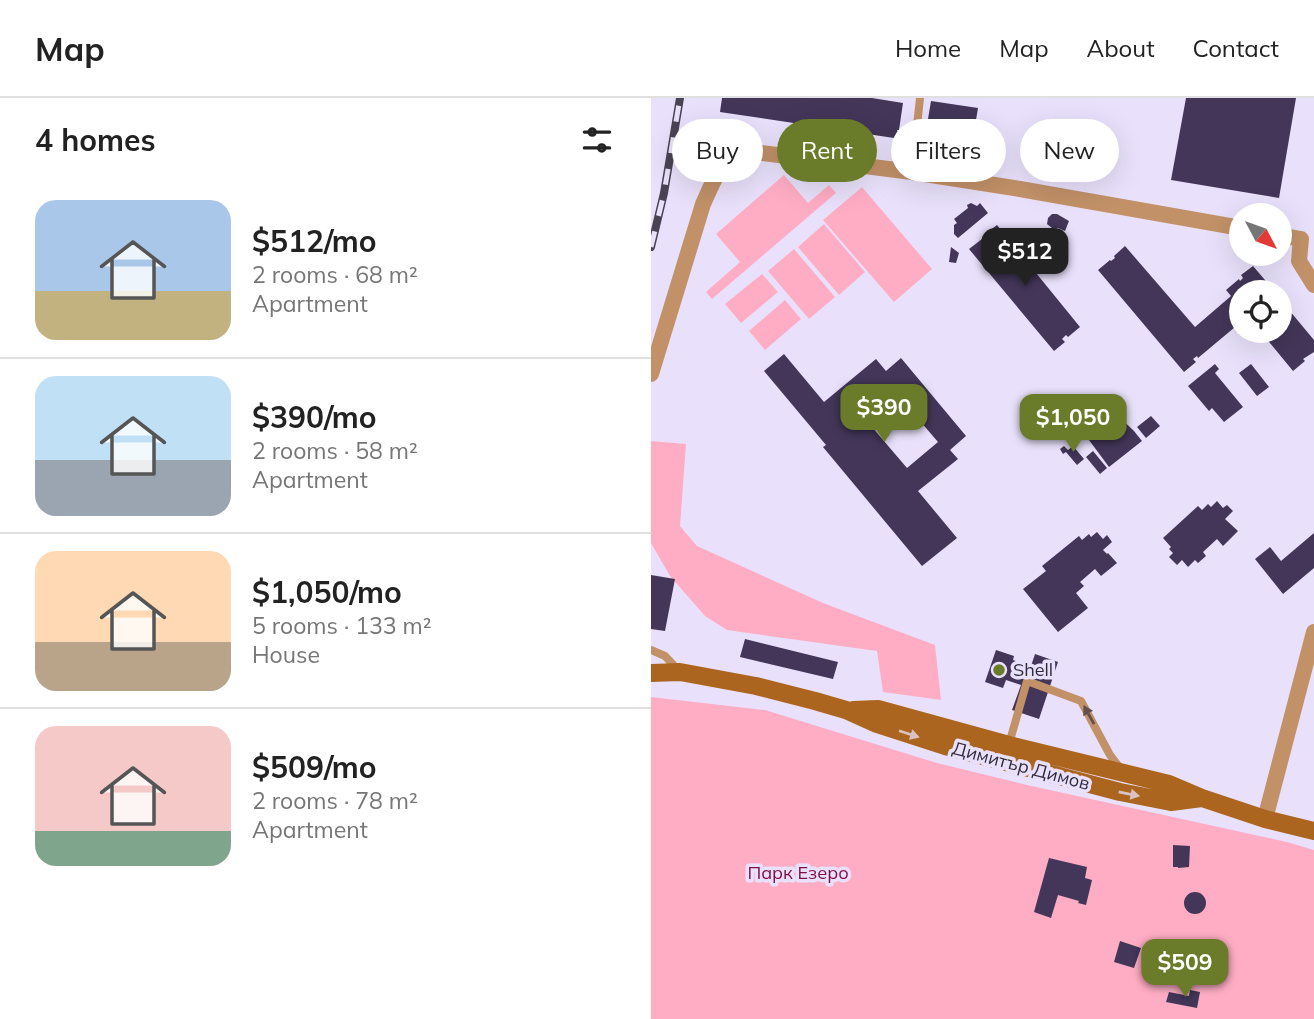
<!DOCTYPE html>
<meta charset="utf-8">
<style>
body{margin:0;font-family:Mulish,sans-serif;background:#f6f6f6;color:#222;height:100vh;display:flex;flex-direction:column;font-size:26px;white-space:nowrap}
*{box-sizing:border-box;margin:0}
p{font-size:23px;color:#767676}
.icon{flex:none;width:38px;height:38px;fill:none;stroke:currentColor;stroke-width:2;stroke-linecap:round;stroke-linejoin:round}
.map{position:relative;flex:1;overflow:hidden}
.sheet{display:flex;flex-direction:column;background:#fff;width:651px}
.sheet>*{flex:none}
.guide{position:absolute;left:21px;top:21px;width:536px;height:63px;display:flex;gap:14px}
.needle{width:46px;rotate:131deg}
.buttons{position:absolute;left:578px;top:105px;display:grid;gap:14px}
.buttons a{display:grid;place-items:center;width:63px;height:63px;border-radius:50%;background:#fff;box-shadow:0 7px 28px #0002;font-size:35px}
.price{position:absolute;translate:-50% -60px;padding:0 16px;border-radius:14px;background:#6a7b29;color:#fff;font-size:23px;line-height:46px;filter:drop-shadow(0 2px 4px #0008)}
.price::after{content:'';position:absolute;left:50%;top:42px;width:21px;height:16px;margin-left:-10px;background:inherit;clip-path:polygon(0 0,100% 0,50% 100%)}
.price.current{background:#222;color:#fff}
ul{padding:0;list-style:none}
li{display:flex;align-items:center;gap:21px;height:175px;padding:0 35px}
li+li{border-top:2px solid #e0e0e0}
li span{display:grid;place-items:center;flex:none;width:196px;height:140px;border-radius:21px;color:#555}
li>.icon{margin-inline-start:auto}
span .icon{width:84px;height:84px;fill:#fffc;stroke-width:1}
li b{font-size:30px}
h2{display:flex;justify-content:space-between;align-items:center;height:84px;padding:0 35px;font-size:30px}
.tag{padding:0 24px;border-radius:32px;background:#fff;box-shadow:0 7px 28px #0002;font-size:24px;line-height:63px}
.tag.current{background:#6a7b29;color:#fff}
header{display:flex;align-items:center;gap:42px;box-sizing:border-box;height:98px;padding:0 35px;background:#fff;border-bottom:2px solid #e0e0e0}
header strong{font-size:33px}
nav{display:flex;gap:38px;margin-inline-start:auto;font-size:24px}
main{display:flex;flex:1;min-height:0}
.map>svg:first-child{display:block}
</style>
<header>
<strong>Map</strong>
<nav><a>Home</a><a>Map</a><a>About</a><a>Contact</a></nav>
</header>
<main>
<section class="sheet">
<h2>4 homes<svg class="icon" aria-label="filters" viewBox="0 0 24 24"><path d="M4 7h16M4 17h16"/><circle cx="9" cy="7" r="2"/><circle cx="15" cy="17" r="2"/></svg></h2>
<ul>
<li><span style="background:linear-gradient(#a9c7e8 65%,#c2b280 0)"><svg class="icon" aria-label="home" viewBox="0 0 24 24"><path d="M3 11l9-7 9 7M6 9v11h12V9"/></svg></span><div><b>$512/mo</b><p>2 rooms · 68 m²</p><p>Apartment</p></div></li>
<li><span style="background:linear-gradient(#bfe0f5 60%,#9aa5b1 0)"><svg class="icon" aria-label="home" viewBox="0 0 24 24"><path d="M3 11l9-7 9 7M6 9v11h12V9"/></svg></span><div><b>$390/mo</b><p>2 rooms · 58 m²</p><p>Apartment</p></div></li>
<li><span style="background:linear-gradient(#ffd9b3 65%,#b9a48a 0)"><svg class="icon" aria-label="home" viewBox="0 0 24 24"><path d="M3 11l9-7 9 7M6 9v11h12V9"/></svg></span><div><b>$1,050/mo</b><p>5 rooms · 133 m²</p><p>House</p></div></li>
<li><span style="background:linear-gradient(#f6c9c9 75%,#7fa58c 0)"><svg class="icon" aria-label="home" viewBox="0 0 24 24"><path d="M3 11l9-7 9 7M6 9v11h12V9"/></svg></span><div><b>$509/mo</b><p>2 rooms · 78 m²</p><p>Apartment</p></div></li>
</ul>
</section>
<div class="map">
<svg width="663" height="921" viewBox="0 0 663 921">
<rect width="100%" height="100%" fill="#e9e1fb"/>
<!-- green -->
<path fill="#ffadc5" d="M133,77L157,105L178,87L185,95L61,201L55,194L89,164L65,136Z
M211,89L281,171L243,204L172,122Z
M173,126L214,174L188,197L147,149Z
M143,151L184,199L158,221L117,173Z
M111,176L127,194L90,225L74,206Z
M134,202L150,221L114,252L98,233Z
M0,343L35,346L29,428L46,448L172,505L284,547L290,602L232,594L226,553L76,532L54,518L19,478L0,445Z
M0,599L114,612L286,665L376,687L636,744L663,752V921H0Z"/>
<!-- building -->
<path fill="#433659" fill-rule="evenodd" d="M71,0H221L252,5L248,32H246L247,35L243,40L69,14Z
M535,0H645L628,100L520,82Z
M280,3L327,10L324,28L313,27L311,34H315L313,45L274,39Z
M320,105L326,108L329,105L337,115L307,140L303,136V127L306,125L303,121L317,110L316,107Z
M401,116H406L418,123L414,133L407,130H401L396,126L397,120Z
M346,127L429,229L417,239L415,237L411,241L414,244L403,253L318,151L331,141L332,143L335,140L333,137Z
M474,148L544,229L580,198L575,192L588,181L589,183L592,180L590,177L602,168L620,189L618,190L622,194H590V224L547,260L546,258L542,261L545,264L533,274L447,172L459,162L460,163L464,160L463,158Z
M300,149L308,155L305,165L298,164Z
M628,200L663,242V254L652,261L654,263L642,273L609,233H628Z
M133,256L173,304L225,261L235,273L250,260L315,338L299,352L307,361L267,393L306,440L271,468L172,349L175,347L113,273ZM245,295L287,344L256,370L215,322Z
M564,266L568,271L564,275L592,309L573,324L561,310L558,313L537,288Z
M600,266L618,289L606,298L588,275Z
M464,315L483,333L491,343L458,369L435,338Z
M500,318L509,328L495,340L486,329Z
M413,348L417,352L422,348L433,361L426,367L415,354L412,356L409,351Z
M442,353L456,370L449,376L435,359Z
M566,403L572,410L576,407L582,413L574,421L587,433L572,448L566,441L552,454L555,458L547,465L544,462L537,469L531,462L526,467L518,459L522,455L518,451L520,449L512,440L547,408L551,412L557,406L560,409Z
M446,434L452,441L456,437L461,444L452,452L456,456L457,455L466,465L450,478L444,471L429,484L433,488L425,495L437,510L407,534L372,491L395,473L391,468L428,438L431,442L438,436L440,439Z
M663,435V470L632,496L604,461L619,449L630,463Z
M0,477L24,481L14,533L0,531Z
M94,541L187,564L182,581L89,559Z
M345,552L363,558L362,562L380,568L384,556L407,564L388,621L361,612L370,587L355,582L352,590L334,584Z
M522,747L539,748L538,769L527,770V769H522Z
M398,760L436,769L434,780L441,782L435,807L427,805L428,803L407,797L400,820L383,814Z
M533 805a11 11 0 1 1 22 0a11 11 0 1 1-22 0Z
M469,843L490,850L483,870L463,864Z
M539,892L549,894L546,910L515,904L518,894L538,898Z"/>
<g fill="none" stroke-linecap="round" stroke-linejoin="round">
<!-- lane -->
<path stroke="#c29168" stroke-width="8" d="M261,74L269,0
M0,552L14,558L28,573
M358,646L376,583L430,603L459,657L469,670"/>
<!-- street -->
<path stroke="#c29168" stroke-width="16" d="M628,137L650,141
M650,141L648,163L663,187
M0,276L52,106C60,89 67,67 85,58C90,56 97,55 103,54L261,74L369,91L590,130
M614,721L663,534"/>
<!-- secondary -->
<path stroke="#ac651e" stroke-width="18" d="M0,575L29,574L105,588L164,603L195,612L226,626L294,648L469,694L520,704L551,700
M202,612L227,611L358,647L518,686L551,700L614,721L663,733"/>
<!-- rail casing -->
<g stroke="#494354" stroke-width="8">
<path id="rail" d="M0,149L13,95L29,0"/>
</g>
<!-- rail -->
<use href="#rail" stroke="#e9e1fb" stroke-width="5" stroke-dasharray="16" stroke-linecap="butt"/>
</g>
<!-- one-way arrows -->
<defs><path id="oneway-solid" d="M-6-.8H1V-3.2L6.5 0L1 3.2V.8H-6Z" transform="scale(1.75)"/></defs>
<use fill="#644f4b" href="#oneway-solid" transform="translate(438 617) rotate(-119)"/>
<g fill="#dac2c4">
<use href="#oneway-solid" transform="translate(258 636) rotate(18)"/>
<use href="#oneway-solid" transform="translate(478 696) rotate(11)"/>
</g>
<!-- markers -->
<circle fill="#6a7b29" stroke="#e9e1fb" stroke-width="2.5" cx="348" cy="572" r="7"/>
<g text-anchor="middle" stroke-width="7" stroke-linejoin="round" paint-order="stroke">
<!-- poi labels -->
<g font-size="18" fill="#312c3c" stroke="#e9e1fb" text-anchor="start">
<text x="362" y="578">Shell</text>
</g>
<!-- street labels -->
<g font-size="18" fill="#312c3c" stroke="#e9e1fb">
<text transform="translate(370 668) rotate(15)" y="6">Димитър Димов</text>
</g>
<!-- park labels -->
<g font-size="18" fill="#7f0d43" stroke="#e9e1fb">
<text x="147" y="781">Парк Езеро</text>
</g>
</g>
</svg>
<div class="buttons">
<a><svg class="needle" viewBox="-14 -14 28 28"><path d="M0-13l5 13h-10z" fill="#e53935"/><path d="M0 13l5-13h-10z" fill="#767676"/></svg></a>
<a><svg class="icon" aria-label="locate" viewBox="0 0 24 24"><circle cx="12" cy="12" r="6"/><path d="M12 2v4M12 18v4M2 12h4M18 12h4"/></svg></a>
</div>
<b class="price current" style="left:374px;top:190px">$512</b>
<b class="price" style="left:233px;top:346px">$390</b>
<b class="price" style="left:422px;top:356px">$1,050</b>
<b class="price" style="left:534px;top:901px">$509</b>
<div class="guide">
<a class="tag">Buy</a>
<a class="tag current">Rent</a>
<a class="tag">Filters</a>
<a class="tag">New</a>
</div>
</div>
</main>
